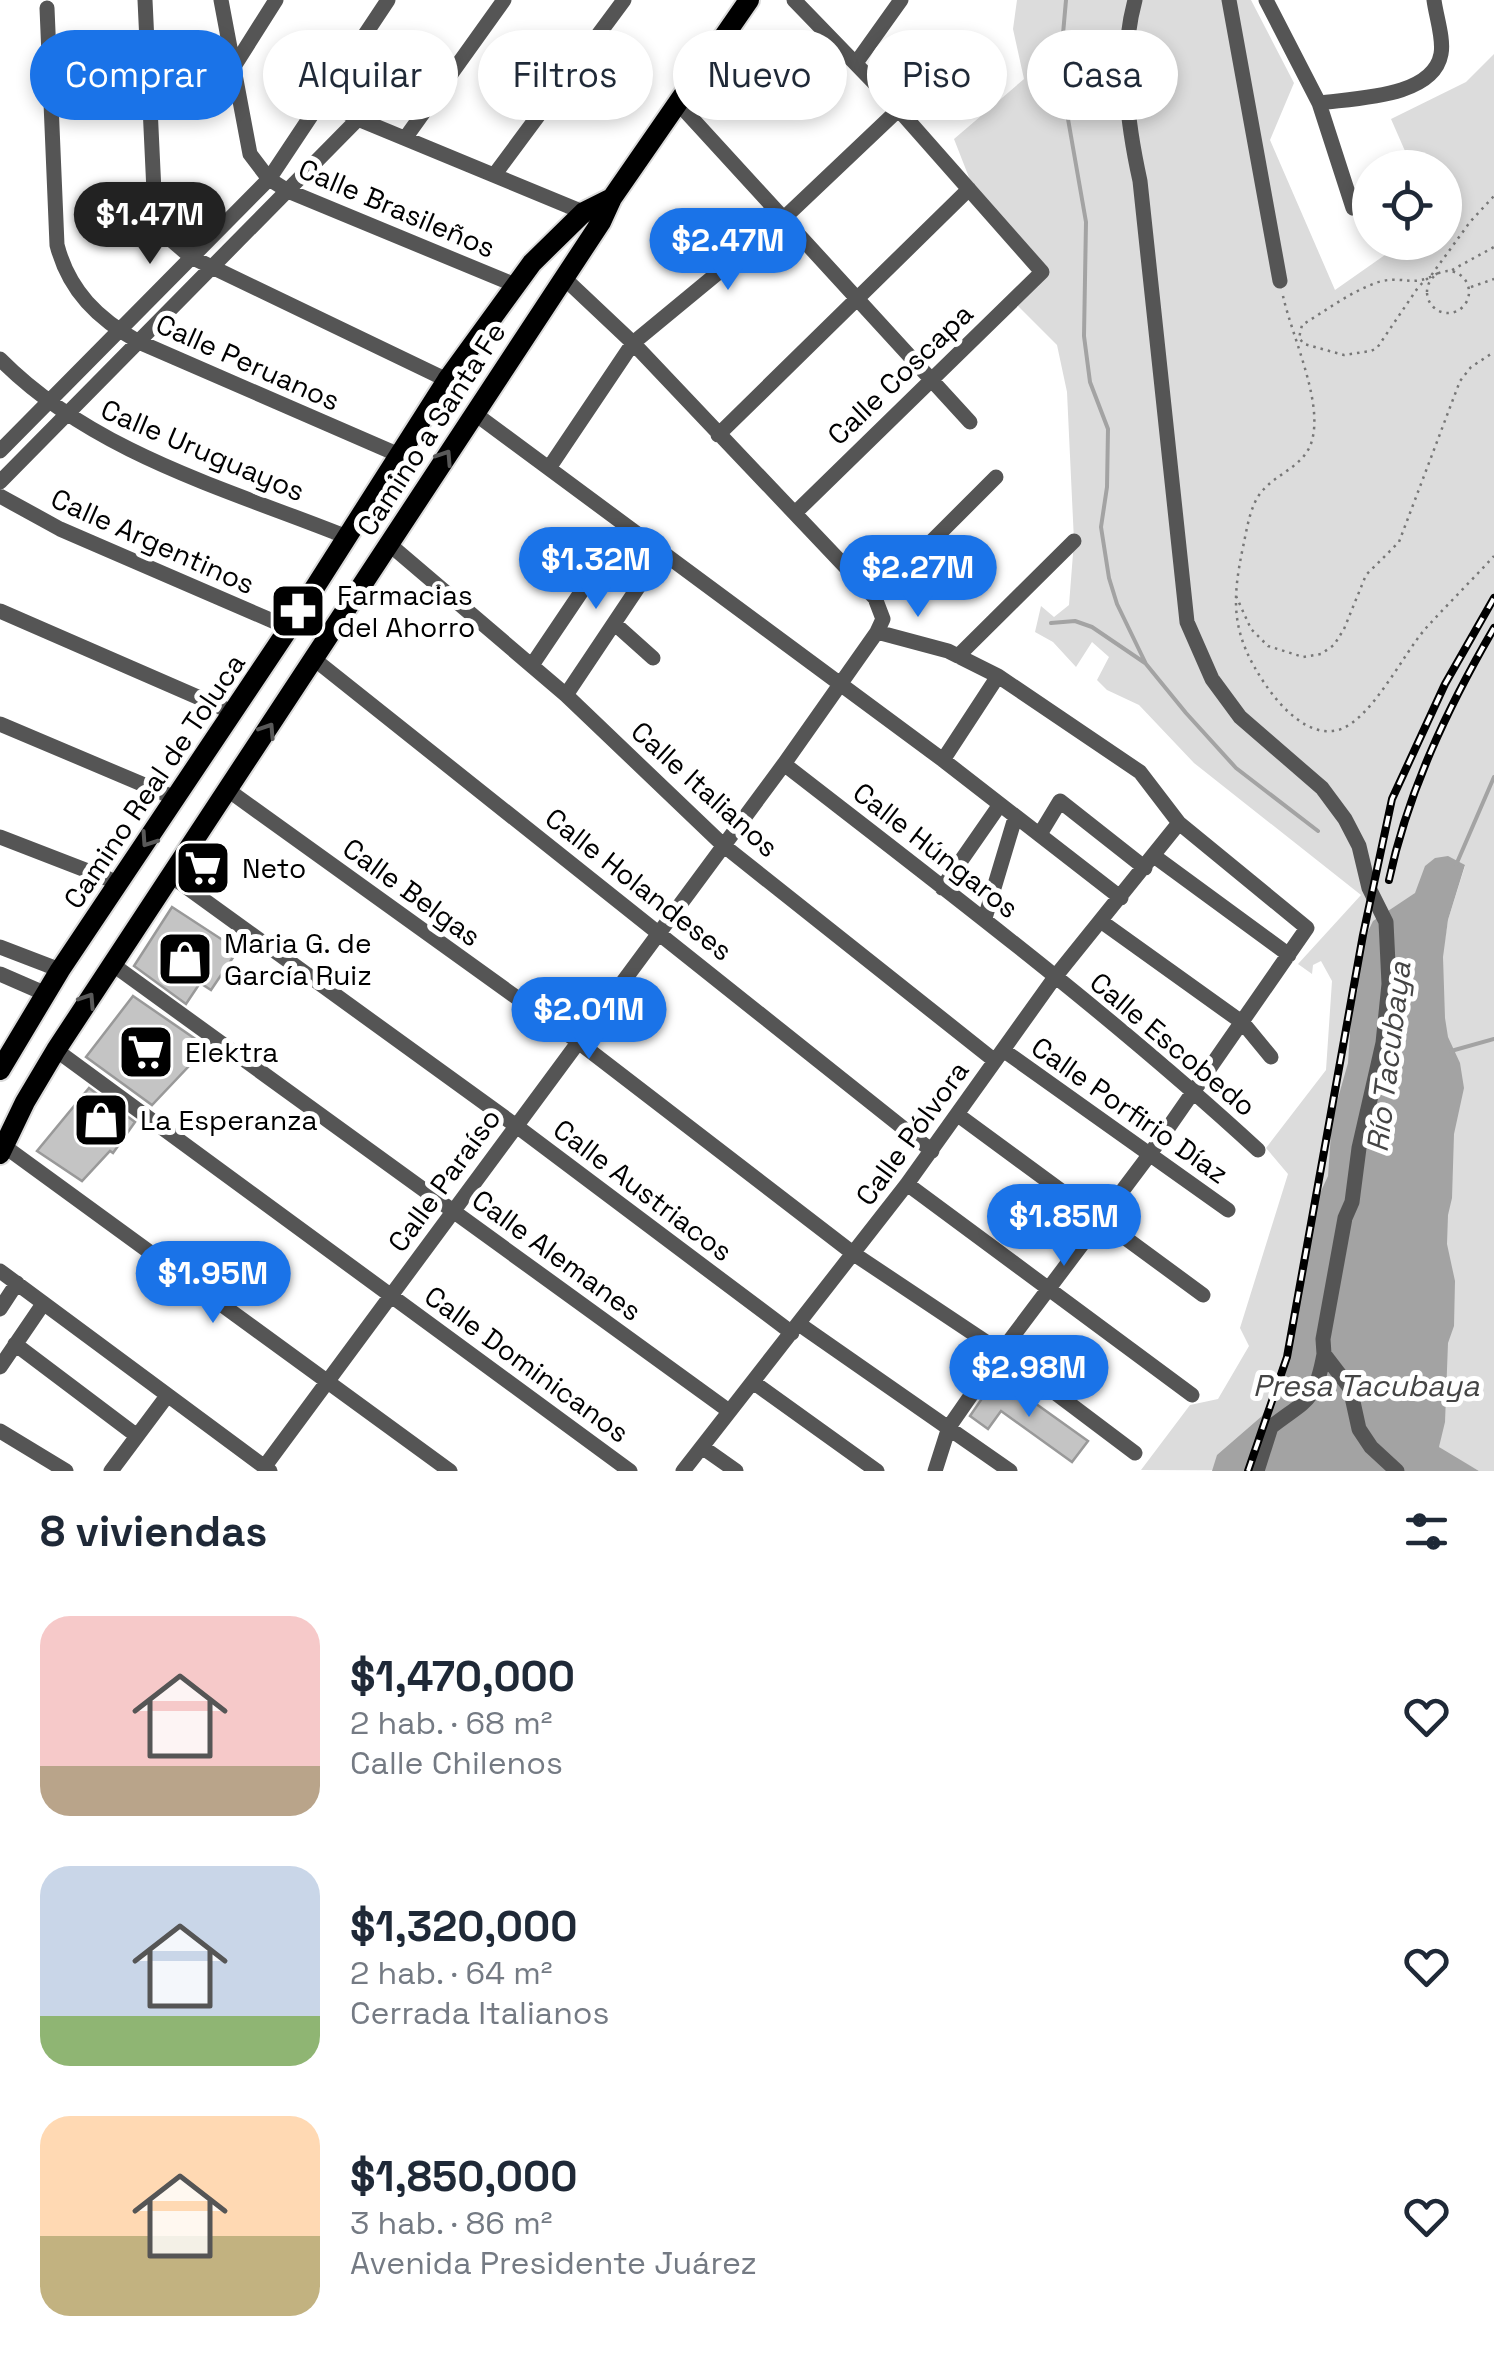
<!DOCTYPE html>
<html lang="es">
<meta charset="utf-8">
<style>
body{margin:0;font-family:"Space Grotesk",sans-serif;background:#f2f2f3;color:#1f2937;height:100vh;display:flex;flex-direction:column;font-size:38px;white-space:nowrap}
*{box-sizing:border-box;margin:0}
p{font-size:32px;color:#747a83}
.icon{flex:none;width:55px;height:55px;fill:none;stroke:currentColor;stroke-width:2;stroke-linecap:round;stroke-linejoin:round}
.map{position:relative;height:1471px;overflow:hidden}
.sheet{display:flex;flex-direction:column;background:#fff;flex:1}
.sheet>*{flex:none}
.top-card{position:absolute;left:30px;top:30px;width:1435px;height:90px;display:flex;gap:20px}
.controls{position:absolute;left:1352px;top:150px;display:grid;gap:20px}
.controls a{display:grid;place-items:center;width:110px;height:110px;border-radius:50%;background:#fff;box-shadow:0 5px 15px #0003;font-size:50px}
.price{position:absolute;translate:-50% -85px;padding:0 22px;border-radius:35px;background:#1a73e8;color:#fff;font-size:32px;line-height:65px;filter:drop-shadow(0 2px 5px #0008)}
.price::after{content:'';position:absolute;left:50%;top:60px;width:30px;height:22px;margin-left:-15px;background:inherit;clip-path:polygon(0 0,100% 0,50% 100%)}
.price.selected{background:#222;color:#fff}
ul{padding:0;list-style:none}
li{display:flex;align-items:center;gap:30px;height:250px;padding:0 40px}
li span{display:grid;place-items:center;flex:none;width:280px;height:200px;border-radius:30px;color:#555}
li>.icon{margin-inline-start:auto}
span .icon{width:120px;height:120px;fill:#fffc;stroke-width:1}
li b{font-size:42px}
h2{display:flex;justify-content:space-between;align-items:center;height:120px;padding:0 40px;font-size:42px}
.tag{padding:0 35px;border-radius:45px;background:#fff;box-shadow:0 5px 15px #0003;font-size:35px;line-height:90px}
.tag.selected{background:#1a73e8;color:#fff}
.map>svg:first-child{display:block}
</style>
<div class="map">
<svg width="1494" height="1471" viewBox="0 0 1494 1471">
<rect width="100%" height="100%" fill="#fff"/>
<!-- green -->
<path fill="#dcdcdc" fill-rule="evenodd" d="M1017,0H1251L1294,83L1270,140L1335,290L1402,243L1445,242V168L1412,167L1391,119L1466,82L1494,54V1471H1479L1443,1451L1439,1447L1441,1432L1377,1471L1141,1470L1190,1405L1218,1399L1249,1346L1240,1328L1288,1174L1266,1148L1326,1070L1332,981L1321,961L1313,965L1312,974L1298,964L1361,895L1194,763L1139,705L1107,690L1097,680L1109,657L1092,642L1076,667L1053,642L1035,632L1041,606L1054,617L1069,605L1074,541L1067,392L1057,345L1015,303L1047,271L970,180L954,139L1024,79L1013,29ZM1448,857L1465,866L1448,920L1444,945Z"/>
<!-- water -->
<path fill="#a3a3a3" d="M1448,856L1465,865L1448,920L1443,957L1445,1018L1448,1037L1460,1063L1464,1088L1454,1134L1452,1198L1448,1215L1447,1244L1455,1281L1454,1326L1448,1343L1445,1422L1439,1447L1479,1471H1212L1217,1455L1262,1416L1289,1360L1299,1312V1280L1310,1215L1328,1176L1332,1119L1348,1063L1351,1016L1358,988L1354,969L1358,952L1373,921L1415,893L1425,866L1435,858Z"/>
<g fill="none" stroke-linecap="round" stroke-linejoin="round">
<!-- stream -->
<path stroke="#a3a3a3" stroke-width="4" d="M1066,0L1063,34L1068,119L1086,222L1084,336L1090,382L1108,429L1107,487L1101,527L1109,578L1117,604L1146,664L1186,713L1236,768L1318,831
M1051,623L1075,621L1092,627L1145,663
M1456,865L1494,777
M1451,1051L1494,1039"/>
</g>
<!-- building -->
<path fill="#c4c4c4" stroke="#999" stroke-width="2.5" d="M172,907L238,950L211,990L200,983L186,1004L134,966Z
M133,996L207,1047L152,1105L86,1057Z
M89,1088L135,1122L113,1153L110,1151L82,1181L37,1151Z
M994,1381L1021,1401L1025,1396L1088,1441L1072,1462L1001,1411L988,1429L970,1416Z"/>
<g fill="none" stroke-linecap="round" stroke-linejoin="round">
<!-- major casing -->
<g stroke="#dbdbdb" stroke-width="24">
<path id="major" d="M0,1070L60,970L289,628L447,380L532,263L584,212L612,198
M0,1154L25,1102L56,1050L601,222L612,198L749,0"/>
</g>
<!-- path -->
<path stroke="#777" stroke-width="2.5" stroke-dasharray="2.5 5" stroke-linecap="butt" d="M1452,270L1494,247
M1427 292a21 21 0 1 1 42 0a21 21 0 1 1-42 0Z
M1438,273C1412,288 1406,276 1382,281C1354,289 1327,310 1302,325L1299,338L1304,344L1344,355L1371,351L1377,348L1417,289C1421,284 1425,280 1430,277L1470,222L1494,196
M1471,287L1494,279
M1283,296C1292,336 1321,397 1313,436C1308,465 1280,471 1263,490C1250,504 1247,529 1243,547C1231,604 1232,635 1265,684C1280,706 1308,738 1338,730C1371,721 1403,654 1426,628C1448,604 1472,580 1494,556
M1236,596L1251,629L1268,646L1303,657L1321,654L1334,645L1344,629L1366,575L1399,542L1460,381L1471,367L1494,352"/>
<!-- minor -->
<path stroke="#555" stroke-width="15" d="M145,0L155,213L162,232L191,257L447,380
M221,0L250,154L269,179L288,191L515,285
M794,0L884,93L1042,272L795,513
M1135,0C1119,59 1127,122 1140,181L1187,622L1212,679L1240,717L1322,788L1345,819L1359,846L1369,888L1386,922L1389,984L1383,1043L1359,1148L1352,1202L1345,1218L1323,1339L1324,1354L1350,1388L1359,1429L1371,1447L1397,1471
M1229,0L1280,281
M1266,0L1319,103C1354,98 1433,98 1441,54C1444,39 1436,16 1434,0
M47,8L57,245C69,291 98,319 139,342L399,455
M856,63L901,0
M233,68L276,0
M323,100L358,119L590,215
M677,102L970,422
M1319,103L1353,208
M406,137L504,0
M495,174L624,0
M0,359C93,453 227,489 347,537
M474,413L943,760L1121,898
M718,435L969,189
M0,451L269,179L388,0
M549,468L633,343L782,220L898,110
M0,482L358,119
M0,496L60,529L289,628
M389,544L566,695L723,845L995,1061
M875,598L996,477
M0,611L232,712
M615,624L653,658
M877,632L948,651L998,676L1140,772L1179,823L1307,928L1150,1154L1001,1352L949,1427L935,1471
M958,656L1074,541
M314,659L932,1151
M532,665L625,527
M566,695L661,553
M0,724L175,798
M943,760L998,676
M784,764C945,889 1108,1012 1258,1150
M228,790L577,1041L854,1254L1001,1352L1135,1453
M1040,834L1060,801L1145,868
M0,837L119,883
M1154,856L1289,955
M171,876L515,1125L792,1333
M942,888L999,806
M985,918L1015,818
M1102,922L1243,1023L1271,1057
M0,947L60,970
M112,964L729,1411
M0,974L46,994
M56,1050L630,1471
M1003,1050L1228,1210
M958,1115L1203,1295
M0,1143L450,1471
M907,1184L1192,1395
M0,1271L270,1471
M0,1309L17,1283
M799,1324L1010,1471
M15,1344L137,1436
M0,1367L43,1304
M753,1382L877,1471
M0,1431L66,1471
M702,1447L736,1471
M265,1466L784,764L877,632L883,619L875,598L633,343L563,277
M111,1471L167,1396
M683,1471L907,1184L1055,977L1179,823
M1257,1471L1271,1427C1307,1399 1315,1403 1324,1354"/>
<!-- major -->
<use href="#major" stroke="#000" stroke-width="20"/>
<!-- rail casing -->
<g stroke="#000" stroke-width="8">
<path id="rail" d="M1389,880C1408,791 1448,707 1494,628
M1248,1471L1287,1357L1363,935L1392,799L1445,684L1494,598"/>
</g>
<!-- rail -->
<use href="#rail" stroke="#fff" stroke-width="4" stroke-dasharray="11" stroke-linecap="butt"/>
</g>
<!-- one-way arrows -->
<defs><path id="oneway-chevron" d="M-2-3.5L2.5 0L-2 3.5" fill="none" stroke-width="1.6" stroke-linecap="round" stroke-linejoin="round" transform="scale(2.5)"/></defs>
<g stroke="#595959">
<use href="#oneway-chevron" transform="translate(445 457) rotate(-57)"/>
<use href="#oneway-chevron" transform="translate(268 730) rotate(-57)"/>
<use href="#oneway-chevron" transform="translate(148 840) rotate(124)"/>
<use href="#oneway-chevron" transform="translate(88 1000) rotate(-57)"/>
</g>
<!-- icons -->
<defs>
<g id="pharmacy-square" transform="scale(2.875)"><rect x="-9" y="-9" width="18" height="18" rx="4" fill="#000" stroke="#fff"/><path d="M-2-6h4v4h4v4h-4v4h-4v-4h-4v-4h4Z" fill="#fff"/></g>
<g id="supermarket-square" transform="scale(2.875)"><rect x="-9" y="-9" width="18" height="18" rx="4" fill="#000" stroke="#fff"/><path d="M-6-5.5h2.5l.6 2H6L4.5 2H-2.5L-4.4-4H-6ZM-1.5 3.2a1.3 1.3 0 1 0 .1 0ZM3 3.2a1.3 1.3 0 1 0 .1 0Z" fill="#fff"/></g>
<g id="shop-square" transform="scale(2.875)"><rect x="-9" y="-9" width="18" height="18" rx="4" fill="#000" stroke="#fff"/><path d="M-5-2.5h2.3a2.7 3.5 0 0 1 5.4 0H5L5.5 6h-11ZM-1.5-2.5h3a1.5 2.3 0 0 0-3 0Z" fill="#fff"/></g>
</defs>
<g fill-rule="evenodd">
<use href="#pharmacy-square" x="298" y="611"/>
<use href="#supermarket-square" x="203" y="868"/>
<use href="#shop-square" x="185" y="959"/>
<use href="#supermarket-square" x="146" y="1052"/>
<use href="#shop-square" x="101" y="1120"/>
</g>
<g text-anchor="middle" stroke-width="10" stroke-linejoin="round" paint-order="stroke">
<!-- street labels -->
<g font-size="28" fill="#000" stroke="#fff">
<text transform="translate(397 208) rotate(23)" y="10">Calle Brasileños</text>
<text transform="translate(248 362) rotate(24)" y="10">Calle Peruanos</text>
<text transform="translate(900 374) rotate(-44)" y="10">Calle Coscapa</text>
<text transform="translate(431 429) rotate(-57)" y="10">Camino a Santa Fe</text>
<text transform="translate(203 450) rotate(23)" y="10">Calle Uruguayos</text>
<text transform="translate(153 541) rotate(24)" y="10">Calle Argentinos</text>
<text transform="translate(154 781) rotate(-56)" y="10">Camino Real de Toluca</text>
<text transform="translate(705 789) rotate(42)" y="10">Calle Italianos</text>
<text transform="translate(936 850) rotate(38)" y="10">Calle Húngaros</text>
<text transform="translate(639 884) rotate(38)" y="10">Calle Holandeses</text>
<text transform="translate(412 892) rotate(36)" y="10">Calle Belgas</text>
<text transform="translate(1173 1044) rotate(40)" y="10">Calle Escobedo</text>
<text transform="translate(1130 1110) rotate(35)" y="10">Calle Porfirio Díaz</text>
<text transform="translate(912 1133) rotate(-54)" y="10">Calle Pólvora</text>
<text transform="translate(444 1180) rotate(-54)" y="10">Calle Paraíso</text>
<text transform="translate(643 1190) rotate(37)" y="10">Calle Austriacos</text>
<text transform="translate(557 1255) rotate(36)" y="10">Calle Alemanes</text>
<text transform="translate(527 1364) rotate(36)" y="10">Calle Dominicanos</text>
</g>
<!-- poi labels -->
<g font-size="28" fill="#000" stroke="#fff" text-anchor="start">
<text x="337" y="605">Farmacias<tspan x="337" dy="32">del Ahorro</tspan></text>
<text x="242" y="878">Neto</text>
<text x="224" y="953">Maria G. de<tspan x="224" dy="32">García Ruiz</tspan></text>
<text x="185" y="1062">Elektra</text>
<text x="140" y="1130">La Esperanza</text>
</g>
<!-- water labels -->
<g font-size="30" font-style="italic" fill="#444" stroke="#fff">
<text transform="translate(1389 1057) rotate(-83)" y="10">Río Tacubaya</text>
<text x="1366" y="1396">Presa Tacubaya</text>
</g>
</g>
</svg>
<div class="controls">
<a><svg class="icon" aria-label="locate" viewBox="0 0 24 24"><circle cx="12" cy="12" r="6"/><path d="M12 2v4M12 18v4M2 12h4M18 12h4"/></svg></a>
</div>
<b class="price selected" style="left:150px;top:267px">$1.47M</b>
<b class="price" style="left:728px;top:293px">$2.47M</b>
<b class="price" style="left:596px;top:612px">$1.32M</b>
<b class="price" style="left:918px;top:620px">$2.27M</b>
<b class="price" style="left:589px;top:1062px">$2.01M</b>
<b class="price" style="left:1064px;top:1269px">$1.85M</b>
<b class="price" style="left:213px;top:1326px">$1.95M</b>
<b class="price" style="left:1029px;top:1420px">$2.98M</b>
<div class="top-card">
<a class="tag selected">Comprar</a>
<a class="tag">Alquilar</a>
<a class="tag">Filtros</a>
<a class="tag">Nuevo</a>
<a class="tag">Piso</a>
<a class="tag">Casa</a>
</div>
</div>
<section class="sheet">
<h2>8 viviendas<svg class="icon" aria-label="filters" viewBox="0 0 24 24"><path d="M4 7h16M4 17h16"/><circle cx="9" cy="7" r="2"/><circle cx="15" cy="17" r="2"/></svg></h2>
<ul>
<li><span style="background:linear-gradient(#f6c9c9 75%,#b9a48a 0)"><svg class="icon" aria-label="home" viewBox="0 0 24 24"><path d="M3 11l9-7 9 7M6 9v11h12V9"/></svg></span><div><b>$1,470,000</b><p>2 hab. · 68 m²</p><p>Calle Chilenos</p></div><svg class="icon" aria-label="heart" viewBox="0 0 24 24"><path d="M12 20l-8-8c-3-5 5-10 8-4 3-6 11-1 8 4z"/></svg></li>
<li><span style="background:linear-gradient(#c9d6e8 75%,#8fb573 0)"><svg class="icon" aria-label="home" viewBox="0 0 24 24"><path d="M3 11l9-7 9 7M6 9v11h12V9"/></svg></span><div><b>$1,320,000</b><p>2 hab. · 64 m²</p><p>Cerrada Italianos</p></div><svg class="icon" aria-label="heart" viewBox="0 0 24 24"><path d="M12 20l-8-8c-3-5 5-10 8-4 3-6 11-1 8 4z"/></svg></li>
<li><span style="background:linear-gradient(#ffd9b3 60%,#c2b280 0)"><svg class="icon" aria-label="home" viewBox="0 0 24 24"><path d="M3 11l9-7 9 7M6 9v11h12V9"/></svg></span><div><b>$1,850,000</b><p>3 hab. · 86 m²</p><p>Avenida Presidente Juárez</p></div><svg class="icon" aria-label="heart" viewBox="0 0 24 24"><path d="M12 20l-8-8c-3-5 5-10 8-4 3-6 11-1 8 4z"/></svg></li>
</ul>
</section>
